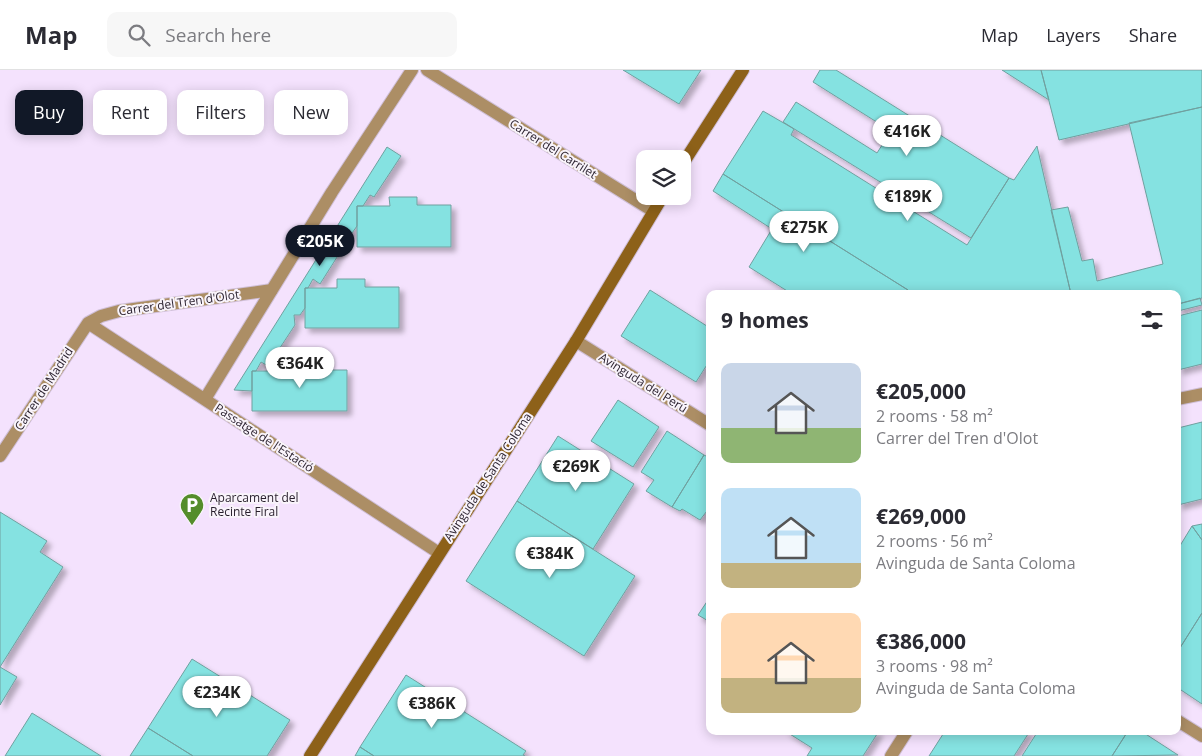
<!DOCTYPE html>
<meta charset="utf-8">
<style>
body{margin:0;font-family:"Open Sans",sans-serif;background:#f7f7f7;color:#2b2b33;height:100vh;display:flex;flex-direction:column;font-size:19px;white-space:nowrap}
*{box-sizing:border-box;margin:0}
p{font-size:16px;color:#7c7c81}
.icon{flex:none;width:28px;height:28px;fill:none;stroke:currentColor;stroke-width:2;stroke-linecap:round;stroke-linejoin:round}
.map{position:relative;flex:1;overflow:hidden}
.sheet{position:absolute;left:706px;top:220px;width:475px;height:445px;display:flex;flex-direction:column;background:#fff;border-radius:10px;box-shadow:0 2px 12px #0003}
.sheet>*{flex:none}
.guide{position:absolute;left:15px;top:20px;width:475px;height:45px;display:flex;gap:10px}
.controls{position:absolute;left:636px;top:80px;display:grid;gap:10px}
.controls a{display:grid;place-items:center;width:55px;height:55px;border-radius:10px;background:#fff;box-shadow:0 2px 12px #0003;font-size:25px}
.price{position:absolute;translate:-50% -42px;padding:0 11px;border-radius:18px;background:#fff;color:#222;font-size:16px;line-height:32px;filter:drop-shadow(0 1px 2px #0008)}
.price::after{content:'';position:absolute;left:50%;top:30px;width:15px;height:11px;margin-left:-8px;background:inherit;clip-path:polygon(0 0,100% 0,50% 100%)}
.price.active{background:#111827;color:#fff}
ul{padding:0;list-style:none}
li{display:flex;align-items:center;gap:15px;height:125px;padding:0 15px}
li span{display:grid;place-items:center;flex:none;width:140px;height:100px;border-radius:10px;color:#555}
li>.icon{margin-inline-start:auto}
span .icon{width:60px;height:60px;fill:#fffc;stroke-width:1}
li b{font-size:21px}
h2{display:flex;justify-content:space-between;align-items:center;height:60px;padding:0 15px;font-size:21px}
.pill{padding:0 18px;border-radius:10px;background:#fff;box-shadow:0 2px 12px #0003;font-size:18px;line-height:45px}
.pill.active{background:#111827;color:#fff}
header{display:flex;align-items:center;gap:30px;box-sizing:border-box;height:70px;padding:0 25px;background:#fff;border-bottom:1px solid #e1e1e2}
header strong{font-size:24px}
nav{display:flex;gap:28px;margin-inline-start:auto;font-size:18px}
.search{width:350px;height:45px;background:#f7f7f7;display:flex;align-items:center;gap:12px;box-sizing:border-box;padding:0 18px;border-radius:10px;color:#7c7c81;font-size:19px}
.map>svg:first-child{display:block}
</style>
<header>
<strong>Map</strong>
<div class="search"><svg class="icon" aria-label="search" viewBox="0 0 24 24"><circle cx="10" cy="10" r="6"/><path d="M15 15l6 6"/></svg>Search here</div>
<nav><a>Map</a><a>Layers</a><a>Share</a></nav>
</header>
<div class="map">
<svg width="1202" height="686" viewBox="0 0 1202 686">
<defs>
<filter id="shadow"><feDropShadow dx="4.5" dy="4.5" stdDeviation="2.5" flood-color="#0004"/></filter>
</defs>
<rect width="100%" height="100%" fill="#f4e2fd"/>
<!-- building -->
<path fill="#85e2e1" stroke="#70a09f" filter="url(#shadow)" d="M623,0H701L679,34Z
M820,0H836L1009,108L971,168L783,52L796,32L877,83L891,61L813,12Z
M1002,0H1041L1049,30Z
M1041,0H1202V37L1059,70Z
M1202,37V228L1178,234V224H1071L1051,140L1068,137L1082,191L1093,189L1097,211L1163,194L1129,53Z
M763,41L794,59L791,65L967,175L1009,108L1014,110L1037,76L1071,224H911L908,220L723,104Z
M387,77L401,86L374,127L370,125L363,136H357V156L350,166L346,165V173L320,214L313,209L308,218H305V238L300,245H294L295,255L268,296L261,292L256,301H252V321L234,320Z
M723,104L908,220L911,224H792L749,197L772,159L713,121Z
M389,127H417V135H451V177H357V136H390Z
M337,209H365V217H399V258H305V218H337Z
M650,220L710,258V290L696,312L621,266Z
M1200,228L1202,235L1178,241V234Z
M1202,240V294L1178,300V246Z
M285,292H313V300H347V341H252V301H285Z
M618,330L659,357L633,397L591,371Z
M1202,352V429L1178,435V358Z
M667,361L704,385L672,437L646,421L654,410L641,402Z
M558,366L634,414L593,479L517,431Z
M704,385L710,388V437L700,450L682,439L680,441L672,437Z
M517,431L635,506L584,586L466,511Z
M0,442L47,471L40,482L63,497L0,597L17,607L0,635Z
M1202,454V470L1192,456Z
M1192,456L1202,470V543L1178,581V479Z
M710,527V552L698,545Z
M1202,543V634L1178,618V581Z
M192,589L290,650L267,686H193L148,658Z
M406,605L526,681L523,685L525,686H374L360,677Z
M32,643L101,686H5Z
M148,658L193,686H130Z
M785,661H879L863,686H807L812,678Z
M945,661H1030L1014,686H929Z
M1038,661H1128L1112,686H1022Z
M1128,661H1141L1178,685L1112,686Z
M360,677L374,686H355Z"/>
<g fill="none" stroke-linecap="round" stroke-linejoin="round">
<!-- street casing -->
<g stroke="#cfbfd7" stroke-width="14">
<path id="street" d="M427,0L653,141
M88,253L439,483
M88,253L101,246L119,241L272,220
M576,271L710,355
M205,329L332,122L412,0
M1178,329L1202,324
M0,386L88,253
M1178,651L1202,666
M891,686L907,661"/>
</g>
<!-- secondary casing -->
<g stroke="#cfbfd7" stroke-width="14">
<path id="secondary" d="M682,95L743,0
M310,686L576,271L663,126"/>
</g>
<!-- street -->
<use href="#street" stroke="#ac8e65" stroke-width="12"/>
<!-- secondary -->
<use href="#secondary" stroke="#8d6119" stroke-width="12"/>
</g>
<!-- icons -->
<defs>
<g id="parking-pin" transform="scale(1.25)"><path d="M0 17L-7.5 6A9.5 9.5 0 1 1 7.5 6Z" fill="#548d2a" stroke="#f9f4fb"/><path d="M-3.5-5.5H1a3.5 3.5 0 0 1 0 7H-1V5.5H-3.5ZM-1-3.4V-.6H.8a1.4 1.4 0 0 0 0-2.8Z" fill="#fff"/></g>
</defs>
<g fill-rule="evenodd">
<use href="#parking-pin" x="192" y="435"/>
</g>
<g text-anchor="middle" stroke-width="4" stroke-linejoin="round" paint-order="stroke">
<!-- street labels -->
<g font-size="12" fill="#281f2c" stroke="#f9f4fb">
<text transform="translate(553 79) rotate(32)" y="4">Carrer del Carrilet</text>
<text transform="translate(179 233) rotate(-8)" y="4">Carrer del Tren d'Olot</text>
<text transform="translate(643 313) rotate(32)" y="4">Avinguda del Perú</text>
<text transform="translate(44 319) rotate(-57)" y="4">Carrer de Madrid</text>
<text transform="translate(264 368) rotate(33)" y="4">Passatge de l'Estació</text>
<text transform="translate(488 407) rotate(-57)" y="4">Avinguda de Santa Coloma</text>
</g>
<!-- poi labels -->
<g font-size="12" fill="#281f2c" stroke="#f9f4fb" text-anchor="start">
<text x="210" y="432">Aparcament del<tspan x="210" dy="14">Recinte Firal</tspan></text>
</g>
</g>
</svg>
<div class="controls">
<a><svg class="icon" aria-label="layers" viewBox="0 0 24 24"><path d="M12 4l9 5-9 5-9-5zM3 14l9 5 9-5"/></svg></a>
</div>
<b class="price" style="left:907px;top:87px">€416K</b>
<b class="price" style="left:908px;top:152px">€189K</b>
<b class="price" style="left:804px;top:183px">€275K</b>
<b class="price active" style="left:320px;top:197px">€205K</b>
<b class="price" style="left:300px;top:319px">€364K</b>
<b class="price" style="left:576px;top:422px">€269K</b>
<b class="price" style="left:550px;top:509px">€384K</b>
<b class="price" style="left:217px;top:648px">€234K</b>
<b class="price" style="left:432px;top:659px">€386K</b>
<div class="guide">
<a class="pill active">Buy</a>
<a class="pill">Rent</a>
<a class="pill">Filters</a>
<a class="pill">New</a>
</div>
<section class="sheet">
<h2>9 homes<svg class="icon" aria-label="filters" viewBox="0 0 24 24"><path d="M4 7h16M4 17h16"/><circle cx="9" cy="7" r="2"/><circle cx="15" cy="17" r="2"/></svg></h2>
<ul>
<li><span style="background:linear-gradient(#c9d6e8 65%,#8fb573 0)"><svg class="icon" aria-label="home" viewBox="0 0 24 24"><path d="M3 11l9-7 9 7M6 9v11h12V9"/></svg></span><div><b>€205,000</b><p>2 rooms · 58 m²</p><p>Carrer del Tren d'Olot</p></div></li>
<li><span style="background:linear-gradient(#bfe0f5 75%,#c2b280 0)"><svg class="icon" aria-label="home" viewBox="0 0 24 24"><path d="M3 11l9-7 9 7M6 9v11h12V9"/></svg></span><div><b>€269,000</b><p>2 rooms · 56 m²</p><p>Avinguda de Santa Coloma</p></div></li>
<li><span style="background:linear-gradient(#ffd9b3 65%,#c2b280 0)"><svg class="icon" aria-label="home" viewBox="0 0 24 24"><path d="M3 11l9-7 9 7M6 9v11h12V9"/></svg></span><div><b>€386,000</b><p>3 rooms · 98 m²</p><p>Avinguda de Santa Coloma</p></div></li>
</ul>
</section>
</div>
